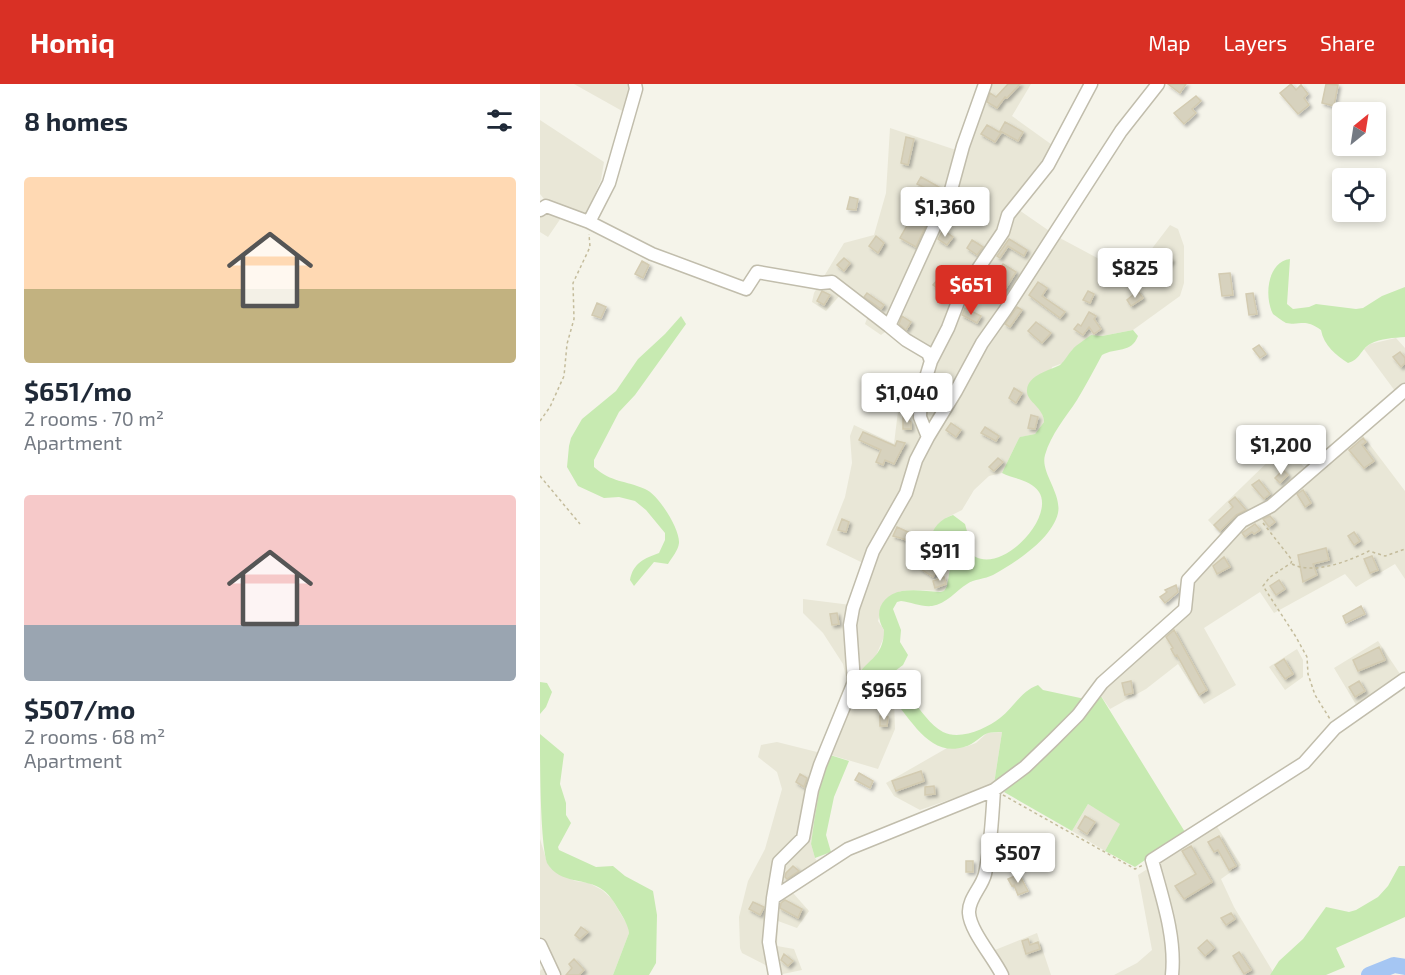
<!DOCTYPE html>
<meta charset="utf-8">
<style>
body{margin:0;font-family:"Exo 2",sans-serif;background:#f6f6f7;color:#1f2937;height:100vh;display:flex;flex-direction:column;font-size:22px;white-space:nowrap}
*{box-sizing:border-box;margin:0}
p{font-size:20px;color:#747a83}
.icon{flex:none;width:33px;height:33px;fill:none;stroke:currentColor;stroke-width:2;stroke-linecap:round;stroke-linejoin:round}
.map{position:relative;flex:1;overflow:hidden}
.panel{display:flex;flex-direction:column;background:#fff;width:540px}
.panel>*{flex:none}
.needle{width:39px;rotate:30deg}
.controls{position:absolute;left:792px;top:18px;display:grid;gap:12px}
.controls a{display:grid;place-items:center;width:54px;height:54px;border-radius:6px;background:#fff;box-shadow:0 3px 9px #0003;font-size:30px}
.price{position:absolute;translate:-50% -51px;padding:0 14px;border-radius:6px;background:#fff;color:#222;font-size:20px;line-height:39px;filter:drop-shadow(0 2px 3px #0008)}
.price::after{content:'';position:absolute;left:50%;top:36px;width:18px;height:14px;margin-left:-9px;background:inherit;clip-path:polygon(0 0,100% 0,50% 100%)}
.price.on{background:#d93025;color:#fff}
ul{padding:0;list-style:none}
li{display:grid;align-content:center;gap:12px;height:318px;padding:0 24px}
li span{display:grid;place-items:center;height:186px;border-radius:6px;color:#555}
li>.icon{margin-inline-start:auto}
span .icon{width:108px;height:108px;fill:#fffc;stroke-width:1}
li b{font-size:26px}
h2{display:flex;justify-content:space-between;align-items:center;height:72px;padding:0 24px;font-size:26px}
header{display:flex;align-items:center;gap:36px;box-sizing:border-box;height:84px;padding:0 30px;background:#d93025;color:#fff}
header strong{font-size:28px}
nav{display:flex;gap:33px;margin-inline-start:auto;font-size:21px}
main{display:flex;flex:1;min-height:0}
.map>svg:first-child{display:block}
</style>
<header>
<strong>Homiq</strong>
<nav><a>Map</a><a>Layers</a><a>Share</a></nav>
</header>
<main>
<section class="panel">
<h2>8 homes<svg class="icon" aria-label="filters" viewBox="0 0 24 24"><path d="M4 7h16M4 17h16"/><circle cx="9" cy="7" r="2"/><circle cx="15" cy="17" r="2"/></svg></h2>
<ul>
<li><span style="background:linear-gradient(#ffd9b3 60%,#c2b280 0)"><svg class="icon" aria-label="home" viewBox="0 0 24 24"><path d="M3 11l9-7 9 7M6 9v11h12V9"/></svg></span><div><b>$651/mo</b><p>2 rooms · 70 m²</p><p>Apartment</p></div></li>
<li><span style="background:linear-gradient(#f6c9c9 70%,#9aa5b1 0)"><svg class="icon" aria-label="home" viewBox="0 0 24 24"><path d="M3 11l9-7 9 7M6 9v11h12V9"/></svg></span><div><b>$507/mo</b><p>2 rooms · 68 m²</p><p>Apartment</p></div></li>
</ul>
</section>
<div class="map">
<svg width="865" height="891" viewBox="0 0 865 891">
<defs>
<filter id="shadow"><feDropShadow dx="2.5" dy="2.5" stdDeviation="1.5" flood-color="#0004"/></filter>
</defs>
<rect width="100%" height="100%" fill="#f5f4ea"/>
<!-- residential -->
<path fill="#e9e7d7" d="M34,0H90L84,28Z
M439,0H491L472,32L522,68L510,86L479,126L518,153L591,192L630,141L638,145L644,162V199L640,212L593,246L562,252L551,251L532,266L523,279L512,283L502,327L504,338L495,350L481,353L478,356L462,389L449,392L434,406L422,426L406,434L394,468L410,484L407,501L404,507L377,506L361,507L354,510L343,519L338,537L344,546V553L335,574L320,589V614L342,609L349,611L354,616L355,645L338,685L291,671L282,690L271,760L275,774L283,787L253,809L269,827L257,844L238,837L237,862L254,865L262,886L243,890L202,869L200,864L199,833L208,797L225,765L242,705L237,688L218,673L221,661L237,658L281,669L305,610L306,594L303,580L283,549L263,529V515L311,521L325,480L286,461L305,413L312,379L310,352L314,341L354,360L358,327L373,328L384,272L349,245L341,251L325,240L329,229L302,209L286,227L272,218L274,209L304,159L334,151L346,109L350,44L416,66Z
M0,36L64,78L61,96L45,133L8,120L0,110Z
M0,120L23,131L8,153L0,148Z
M856,254L865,264V299L855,307L824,265L830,260Z
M815,341L865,407V495L855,480L816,503L805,490L734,529L720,508L664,544L696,601L664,620L638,580L606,605L570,625L559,609L647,528L644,495L681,450L668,436L744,362L765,384Z
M838,557L862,593L818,624L794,584Z
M757,565L763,576V593L745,606L729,583Z
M462,648L454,700L380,726L354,712L346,699L407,664L425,663L436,659L447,649Z
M548,720L581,740L565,767L532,747Z
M676,741L701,781L681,795L694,823L733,888L730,891H574L597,879L612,866L598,791Z
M0,755L7,778L11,784L35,797L49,799L62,806L72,815L88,842L89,849L73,891H0V887L7,880L0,869Z
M497,849L511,891H456L445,870Z"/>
<!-- green -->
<path fill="#c7eab1" d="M750,175L747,220L753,225L769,223L776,220L816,225L823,224L842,212L865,203V253C854,254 841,254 830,260C821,265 820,276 808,279C796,271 784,262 781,246C764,234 761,242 746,239C742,237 736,232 733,230C724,213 727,178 750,175Z
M141,232L146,240L95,311L79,328L54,376V383C72,399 85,396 105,405C118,410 140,445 139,459C138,467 132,473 128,480L114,478L94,502L90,496C93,479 105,474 119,469L125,456V449L106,426L95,417L79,413L64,414L38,402L27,383L29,362L31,354L42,335L76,307L98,275L125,250Z
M593,246L598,252C591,270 576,263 562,271C554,286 546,301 537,316C526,333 511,350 505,371C500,388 522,409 518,429C512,455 475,479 453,491C445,495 434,495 427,500C416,507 406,520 392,522C381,523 371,518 361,517L357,518L353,525L361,546L360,558L368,571L363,581L351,590L350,597C355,604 364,608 371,615C381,626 390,641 403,648C420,657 447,644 460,634C474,623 481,607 498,601L503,606L545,615L511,655L454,700L462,648C458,648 452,648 448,649C440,652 435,660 424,663C388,674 370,632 349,611L342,609L320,614L315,610C315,605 315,600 317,595C323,576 344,576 344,546C333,529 341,511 362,507C374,505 387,507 400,508L404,507L407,502L410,484C405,480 399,475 396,470C384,453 396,436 413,431L425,440L428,451L426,464C451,502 517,436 499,408C491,396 474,395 462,389L478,356L480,353L495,350L504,338C504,323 486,318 487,306C488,291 510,286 520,281C525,277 528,270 532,266C537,260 545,256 551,251L562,252Z
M0,598L7,599L12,608L6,623L0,630Z
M559,609L645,748L595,783L565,767L580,740L548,720L532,747L464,708L541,634Z
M0,650L24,670L20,700L26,719V731L31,739L18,763L19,766L56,783L73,782L85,792L113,807L117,831L116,879L109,891H73L89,849C88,841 84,835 80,828C75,820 71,812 63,806C46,793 20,801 7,779C0,757 0,679 0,650Z
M290,671L309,677L294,713L286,751L291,768L275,774L271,760L274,738L282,690Z
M859,782H865V833L796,864L805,883L786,891H730L739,877L763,855L786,823L809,828L816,826L838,813L848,802Z"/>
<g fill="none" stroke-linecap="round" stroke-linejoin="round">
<!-- river -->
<path stroke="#a5c6f3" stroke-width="16" d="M829,891L854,881L865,883"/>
</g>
<!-- building -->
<path fill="#d7d2be" stroke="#d3cbb1" stroke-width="1.5" filter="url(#shadow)" d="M468,0H480L467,14L465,13L457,24L447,18L450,9L456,13Z
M628,0H646L640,9Z
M751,0L756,6L761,1L768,10L764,14L769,21L758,30L740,9Z
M786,0L798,1L794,22L782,19Z
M656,12L661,17L652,25L656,29L644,40L634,29Z
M465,38L483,48L478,57L460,47Z
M447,41L461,49L455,58L441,50Z
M366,53L374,55L368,81L361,79Z
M381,93L399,103L396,109L377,100Z
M310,113L318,115L316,126L307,125Z
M424,116L436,124L430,133L418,125Z
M374,129L388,137L376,163L360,154Z
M403,146L413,153L407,161L398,155Z
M336,152L344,159L338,169L329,162Z
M469,155L487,166L484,172L468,162L460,174L457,172Z
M432,156L443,163L437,171L427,164Z
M625,171L632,176L625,186L618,181Z
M304,174L310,179L304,187L297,181Z
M102,177L109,181L103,194L95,190Z
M463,180L476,188L459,215L446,207L442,213L433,207L437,200L444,205Z
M690,189L693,211L682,212L679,190Z
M398,195L413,206L408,213L393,201Z
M498,198L507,204L502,212L525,228L520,234L489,211Z
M282,207L290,211L284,221L277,217Z
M548,207L554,210L550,219L543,216Z
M598,207L603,214L591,222L587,216Z
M327,209L344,221L341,225L324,213Z
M713,209L717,230L709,231L706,210Z
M57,219L66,223L61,234L52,231Z
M477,223L482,226L470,243L465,240Z
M425,224L441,232L437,239L422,231Z
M549,228L556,232L554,235L561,245L554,250L549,243L543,251L534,245L538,240L541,242Z
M362,232L371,238L366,246L359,240Z
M496,238L511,249L502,259L488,247Z
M719,261L726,270L720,274L713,265Z
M860,268L865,274V279L861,283L853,273Z
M394,296L402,300L394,314L389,311Z
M474,304L482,309L476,319L469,314Z
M491,331L498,333L495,345L488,344Z
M363,332L371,338V345H363Z
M411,339L421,346L416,353L406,346Z
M445,343L459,352L456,357L441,349Z
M323,348L355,362L357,357L365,359L354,380L345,376L343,381L336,378L341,366L319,356Z
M823,354L826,358L822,361L834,377L824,384L809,366Z
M458,374L463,378L454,387L449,383Z
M743,386L748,391L740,399L735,394Z
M719,396L730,410L724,415L712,401Z
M763,406L771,419L765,423L757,410Z
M695,413L706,426L696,431L680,447L674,441L693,423L689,418Z
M730,432L735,438L729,443L723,435Z
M302,435L309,438L306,448L298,446Z
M715,440L720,446L714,450L712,448L705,453L702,449Z
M357,443L370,449L367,456L353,452Z
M814,448L820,457L814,461L808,452Z
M786,464L789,476L773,480L777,491L763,498L758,471Z
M383,470L392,482L395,477L401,481L393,493L381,485L375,476Z
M832,472L838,486L830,489L824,475Z
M684,473L690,483L677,490L673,482Z
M404,493L406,500L395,504L393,497Z
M739,496L745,505L736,511L730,502Z
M636,501L638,508L625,519L620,513L627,508L625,506Z
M821,522L825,530L806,539L803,532Z
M297,529L299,540L292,541L290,530Z
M634,546L667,606L659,611L637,571L635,572L631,565L633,564L626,553Z
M839,563L845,576L818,587L813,576Z
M744,575L753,590L745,595L735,581Z
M591,597L593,609L585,611L582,599Z
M819,597L825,607L815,613L809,603Z
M340,632L348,633L347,642H340Z
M381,687L384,697L356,707L352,697Z
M319,689L333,697L330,704L315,696Z
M260,690L267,694L264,703L256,698Z
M394,702L395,710L385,711V703Z
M545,732L555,738L547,750L538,744Z
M679,752L696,782L689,786L678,766L674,768L668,758Z
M651,762L672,798L644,815L635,802L656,790L642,767Z
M426,777H433V788H426Z
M253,782L259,787L247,795L245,793L246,789Z
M479,790L488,807L478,811L474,801L472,802L468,795Z
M245,816L262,825L258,834L240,824L241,819Z
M213,818L224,823L220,831L209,825Z
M691,829L695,835L686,841L681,834Z
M41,843L48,848L40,855L35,851Z
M488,855L490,861L498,858L500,865L486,870L482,857Z
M667,856L674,864L665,872L658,864Z
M699,868L711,886L704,890L693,872Z
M244,870L253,877L248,882L241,876Z
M34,875L44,886L39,891H26L32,884L29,880Z"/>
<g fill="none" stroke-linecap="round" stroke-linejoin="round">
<!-- minor casing -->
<g stroke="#c1bdac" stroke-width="15">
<path id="minor" d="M0,126L6,122L49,138L112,170L206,205L217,188L281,199L292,198L349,242
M49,138L69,99L96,5L95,0
M391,277L408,244L421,210L463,148L468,131L508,81L551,0
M388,353L380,333L381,310L391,277L388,269L366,256L349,242L411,106L423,62L445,0
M454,706C452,734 451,763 445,790C442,803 428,815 429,829C430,847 454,874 462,891
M233,814L308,765L454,706L485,683L513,656L538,631L562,599L645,525L648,496L702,437L731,422L865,306
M0,861L14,891
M235,891L229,858L233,814L239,778L263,754L272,706L280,681L314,598L310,541L313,524L333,467L366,409L376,376L388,353L416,307L442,259L466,225L581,47L618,0
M632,891C636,853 622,813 612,776L764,679L795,644L865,595"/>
</g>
<!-- path -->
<path stroke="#c4bc9c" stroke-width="1.5" stroke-dasharray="3 3" stroke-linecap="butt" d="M0,337L10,323L24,292L27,260L34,235L33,199L50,163L49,150
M0,392L40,440
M723,439L752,476L751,479L730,493L723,502L756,553L767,573L768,590L775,611L790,635
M752,480C774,491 809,477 829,467L845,472L865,465
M463,711L595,785L603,781"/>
<!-- minor -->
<use href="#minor" stroke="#fff" stroke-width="12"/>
</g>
</svg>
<div class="controls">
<a><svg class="needle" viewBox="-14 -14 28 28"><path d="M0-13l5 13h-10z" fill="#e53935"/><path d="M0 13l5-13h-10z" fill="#747a83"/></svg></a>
<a><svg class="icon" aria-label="locate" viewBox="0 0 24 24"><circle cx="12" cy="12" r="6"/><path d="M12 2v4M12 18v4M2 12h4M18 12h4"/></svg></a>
</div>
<b class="price" style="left:405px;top:154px">$1,360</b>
<b class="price" style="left:595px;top:215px">$825</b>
<b class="price on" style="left:431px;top:232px">$651</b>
<b class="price" style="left:367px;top:340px">$1,040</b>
<b class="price" style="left:741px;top:392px">$1,200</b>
<b class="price" style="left:400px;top:498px">$911</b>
<b class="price" style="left:344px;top:637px">$965</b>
<b class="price" style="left:478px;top:800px">$507</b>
</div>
</main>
